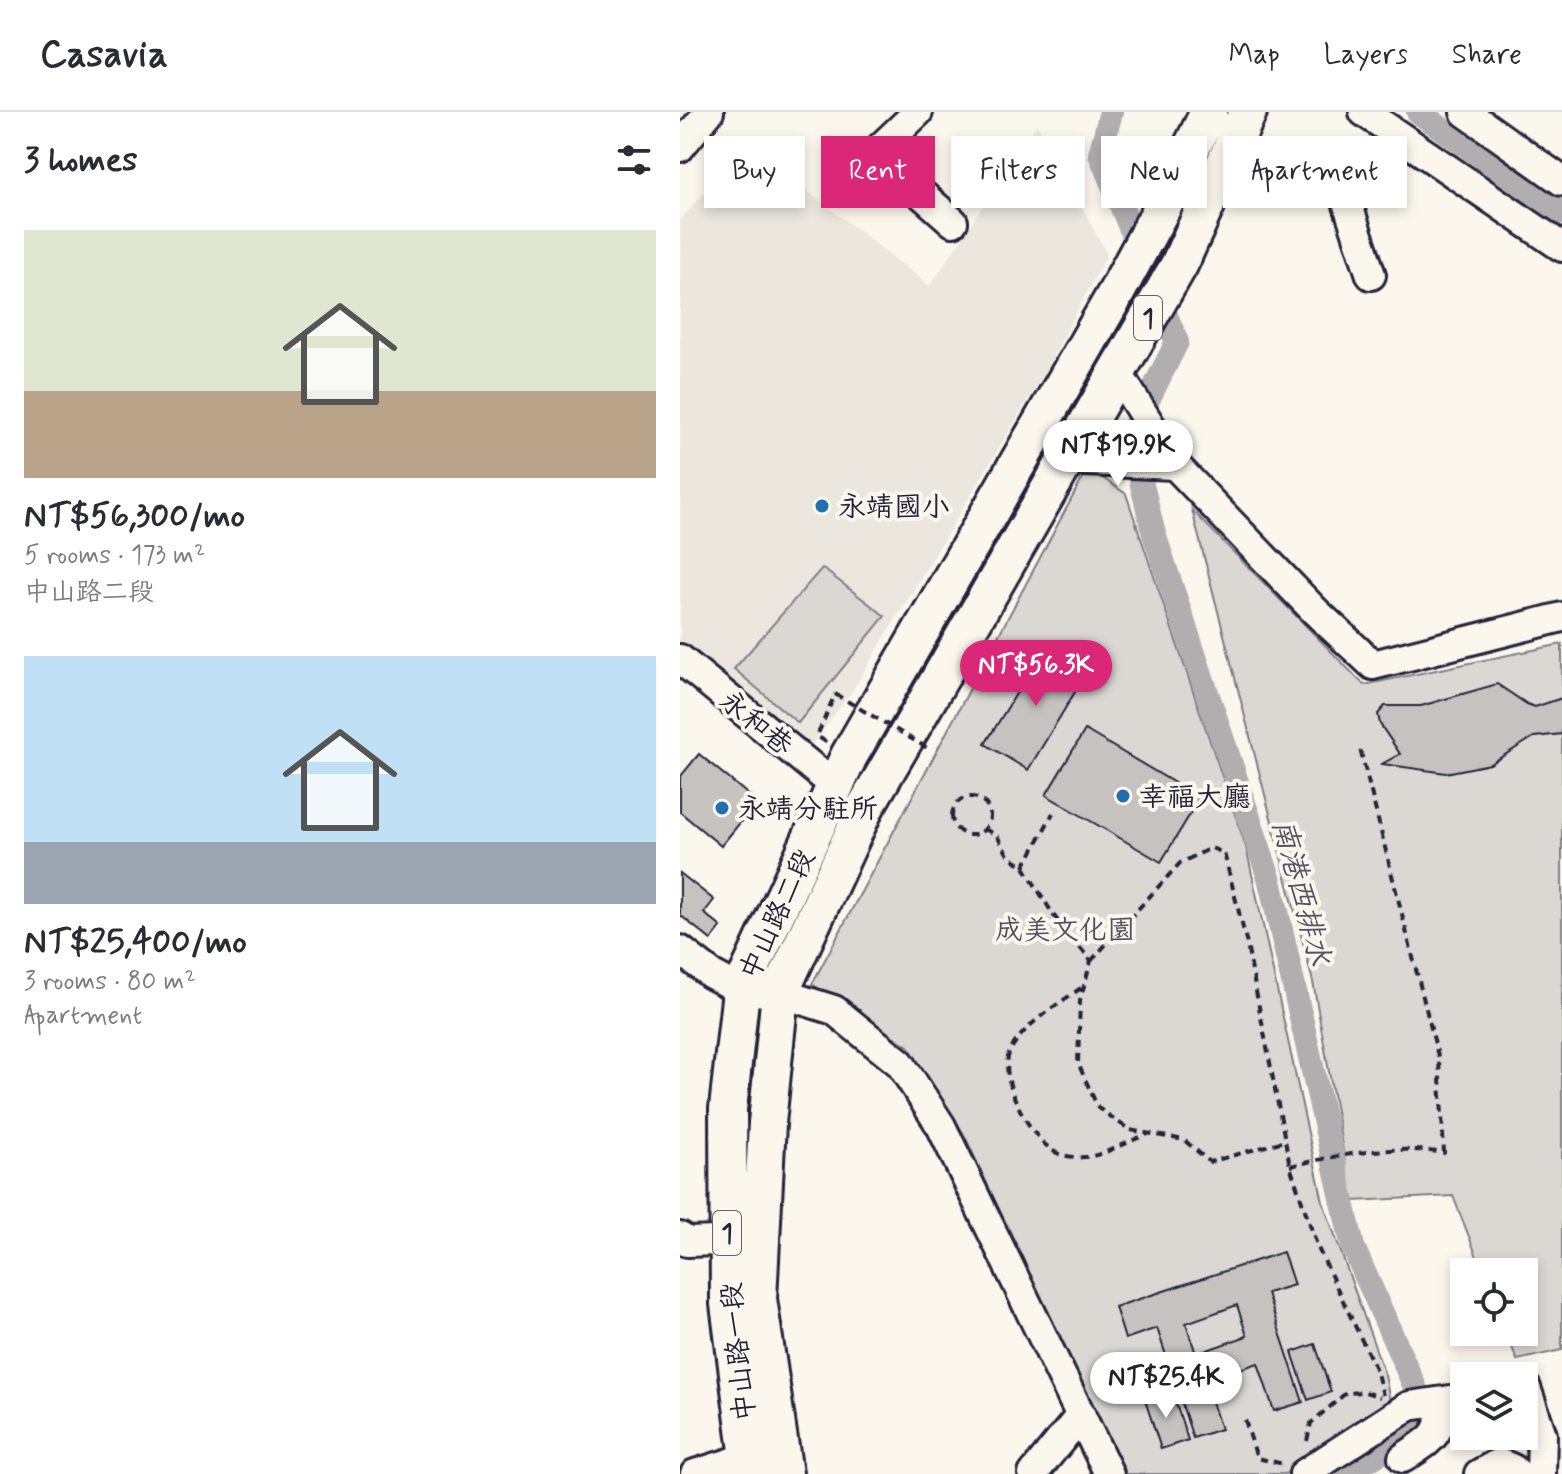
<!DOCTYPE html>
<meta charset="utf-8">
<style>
body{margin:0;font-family:Mynerve,"LXGW WenKai TC",sans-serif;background:#f7f7f7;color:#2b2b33;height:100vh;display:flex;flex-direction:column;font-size:30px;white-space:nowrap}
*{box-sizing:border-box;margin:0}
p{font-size:26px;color:#7c7c81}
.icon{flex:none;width:44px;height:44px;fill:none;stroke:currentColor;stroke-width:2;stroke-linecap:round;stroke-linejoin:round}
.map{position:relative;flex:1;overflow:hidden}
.drawer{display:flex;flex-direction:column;background:#fff;width:680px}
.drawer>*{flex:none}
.top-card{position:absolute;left:24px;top:24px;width:738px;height:72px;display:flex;gap:16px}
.fabs{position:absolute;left:770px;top:1146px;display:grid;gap:16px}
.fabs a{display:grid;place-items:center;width:88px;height:88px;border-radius:0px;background:#fff;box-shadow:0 4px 12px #0003;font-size:40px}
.price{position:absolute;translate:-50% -68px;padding:0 18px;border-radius:28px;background:#fff;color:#222;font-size:26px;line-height:52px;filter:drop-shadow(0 2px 4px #0008)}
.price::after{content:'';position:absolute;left:50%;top:48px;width:24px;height:18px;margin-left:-12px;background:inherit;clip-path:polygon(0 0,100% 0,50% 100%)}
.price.selected{background:#db2777;color:#fff}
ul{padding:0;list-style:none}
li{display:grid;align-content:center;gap:16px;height:424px;padding:0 24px}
li span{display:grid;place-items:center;height:248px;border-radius:0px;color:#555}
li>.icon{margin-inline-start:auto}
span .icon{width:144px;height:144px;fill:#fffc;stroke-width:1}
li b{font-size:34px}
h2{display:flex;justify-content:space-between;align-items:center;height:96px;padding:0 24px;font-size:34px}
.pill{padding:0 28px;border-radius:0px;background:#fff;box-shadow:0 4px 12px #0003;font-size:28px;line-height:72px}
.pill.selected{background:#db2777;color:#fff}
header{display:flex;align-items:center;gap:48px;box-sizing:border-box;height:112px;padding:0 40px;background:#fff;border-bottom:2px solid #e1e1e2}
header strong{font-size:38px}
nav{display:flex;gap:44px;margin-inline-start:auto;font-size:28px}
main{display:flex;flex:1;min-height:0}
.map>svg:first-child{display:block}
</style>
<header>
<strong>Casavia</strong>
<nav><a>Map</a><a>Layers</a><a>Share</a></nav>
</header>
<main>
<section class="drawer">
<h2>3 homes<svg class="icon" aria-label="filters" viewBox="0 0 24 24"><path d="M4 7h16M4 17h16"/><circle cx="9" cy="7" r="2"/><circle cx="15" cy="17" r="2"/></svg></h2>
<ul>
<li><span style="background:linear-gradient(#dfe7d0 65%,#b9a48a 0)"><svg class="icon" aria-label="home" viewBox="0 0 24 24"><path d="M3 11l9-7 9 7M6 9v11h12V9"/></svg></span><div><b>NT$56,300/mo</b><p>5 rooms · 173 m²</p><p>中山路二段</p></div></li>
<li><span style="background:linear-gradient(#bfe0f5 75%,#9aa5b1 0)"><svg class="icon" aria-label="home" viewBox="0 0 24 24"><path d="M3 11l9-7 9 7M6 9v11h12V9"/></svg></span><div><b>NT$25,400/mo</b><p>3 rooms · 80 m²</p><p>Apartment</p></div></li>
</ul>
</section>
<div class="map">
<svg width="882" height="1362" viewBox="0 0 882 1362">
<rect width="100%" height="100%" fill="#fbf7ec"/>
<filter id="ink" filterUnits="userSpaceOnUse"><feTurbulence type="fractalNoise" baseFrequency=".0125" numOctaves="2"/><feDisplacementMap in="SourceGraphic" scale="16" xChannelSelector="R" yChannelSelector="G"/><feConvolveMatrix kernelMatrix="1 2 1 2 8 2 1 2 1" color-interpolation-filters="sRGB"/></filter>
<g filter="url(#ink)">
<!-- built -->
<path fill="#ebe7df" d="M357,12L427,142L365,260L173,578L129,637L0,529V108L67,32L250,174Z"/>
<!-- green -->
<path fill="#dbd8d3" stroke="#7e7d87" stroke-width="2" d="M408,356L446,382L566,735L643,1090L705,1263L710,1289L693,1307L605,1362H445L384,1240L285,1024L228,934L132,872Z
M512,398L684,573L882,532V1238L837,1248L826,1220H844V1160H803L773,1084L672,1089L633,870Z
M142,456L205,504L118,611L54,557Z"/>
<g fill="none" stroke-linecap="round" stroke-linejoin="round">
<!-- canal -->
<path stroke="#b1aeb0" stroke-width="24" d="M431,0L420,42L497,230L450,324L474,422L590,769L673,1135L750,1309L667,1362
M738,0L882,101"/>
</g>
<!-- building -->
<path fill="#c6c2c0" stroke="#22223b" stroke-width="2" fill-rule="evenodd" d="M365,535L407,560L348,658L305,632Z
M817,572L847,592L855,595L882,586V622L854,625L810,652L766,661L702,652L720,642L700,612L698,602L705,594H741Z
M405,618L520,686L481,750L366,683Z
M19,642L77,690L41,734L0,700V665Z
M0,761L34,788L24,801L41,815L31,828L0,803Z
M603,1140L614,1173L587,1181L623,1290L594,1299L578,1251L525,1269L541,1317L513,1326L477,1216L445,1227L435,1195ZM557,1193L567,1224L516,1242L506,1211Z
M635,1232L651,1280L628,1288L612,1240Z
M492,1280L508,1328L481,1337L465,1288Z"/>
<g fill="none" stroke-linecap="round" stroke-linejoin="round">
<!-- minor casing -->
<g stroke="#22223b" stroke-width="34">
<path id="minor" d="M238,0L195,41L273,110
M684,0L882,135
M785,0L882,69
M0,35L29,0
M691,163L668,93L719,25
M437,260L495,353L635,499L693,553L882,505
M384,348L495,353
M0,547L154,673
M0,838L31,862L61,878L100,881L154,898L220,951L261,1014L429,1362
M0,1125L7,1130L68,1128
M844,1277L846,1276L862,1323L861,1362
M723,1346C754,1325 758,1327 765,1289
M15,1362L69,1345
M353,1362L401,1303
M624,1362L729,1294L784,1286
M799,1362L819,1351L833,1357L838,1362"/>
</g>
<!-- major casing -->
<g stroke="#22223b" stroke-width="42">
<path id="major" d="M71,1362L49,1192L48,997L61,878L169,644L436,181L483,94L529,0
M104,1362L78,1187L87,1011L100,881L186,694L499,153L568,0"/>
</g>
<!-- path -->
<path stroke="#22223b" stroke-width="4" stroke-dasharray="8 6" stroke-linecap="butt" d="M146,630L137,624L155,582
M272 704a19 19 0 1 1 38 0a19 19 0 1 1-38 0Z
M305,717L317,724L328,743L344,755L374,804L411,849L400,888L398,951L418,996L450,1018L504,1028L530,1050L604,1029
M344,755L373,701
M411,849L500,751L531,736L544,741L566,828L610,1054L638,1136L696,1258L703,1283
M401,876C377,893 347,910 331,937C315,964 352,1031 379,1042C385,1044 398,1046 404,1045C421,1045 451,1028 468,1022
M610,1054C659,1043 713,1032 764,1041L759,948L679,633
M565,1308L577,1346L604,1352
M627,1329L631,1311L666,1281L685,1280L700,1285"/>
<!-- minor -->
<use href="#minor" stroke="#fbf7ec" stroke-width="28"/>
<!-- major -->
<use href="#major" stroke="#fbf7ec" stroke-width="36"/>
<!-- path-bridge -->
<path stroke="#22223b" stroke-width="4" stroke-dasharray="8 6" stroke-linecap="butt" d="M155,582L249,637"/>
</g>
</g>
<!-- markers -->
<g fill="#1f6fb2" stroke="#fbf7ec" stroke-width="3">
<circle cx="142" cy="394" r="8"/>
<circle cx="443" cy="684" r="8"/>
<circle cx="42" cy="696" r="8"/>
</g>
<g text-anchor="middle" stroke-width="8" stroke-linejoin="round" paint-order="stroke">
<!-- shield labels -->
<g fill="#fbf7ec" stroke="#636270" stroke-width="2">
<rect x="454" y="184" width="28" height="44" rx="6"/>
<rect x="33" y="1099" width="28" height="44" rx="6"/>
</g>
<g font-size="26" font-weight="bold" fill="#22223b">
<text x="468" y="215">1</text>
<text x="47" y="1130">1</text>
</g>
<!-- poi labels -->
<g font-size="28" fill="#22223b" stroke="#fbf7ec" text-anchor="start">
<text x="158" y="404">永靖國小</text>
<text x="459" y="694">幸福大廳</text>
<text x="58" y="706">永靖分駐所</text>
</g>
<!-- street labels -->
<g font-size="28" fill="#22223b" stroke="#fbf7ec">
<text transform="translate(77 610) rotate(39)" y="10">永和巷</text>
<text transform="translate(96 802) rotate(-65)" y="10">中山路二段</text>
<text transform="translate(57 1240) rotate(-96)" y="10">中山路一段</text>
</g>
<!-- park labels -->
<g font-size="28" fill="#505061" stroke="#fbf7ec">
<text x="385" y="827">成美文化園</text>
</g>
<!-- water labels -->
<g font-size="30" font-style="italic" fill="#545364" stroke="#fbf7ec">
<text transform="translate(622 780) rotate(75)" y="10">南港西排水</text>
</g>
</g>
</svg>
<div class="fabs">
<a><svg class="icon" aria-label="locate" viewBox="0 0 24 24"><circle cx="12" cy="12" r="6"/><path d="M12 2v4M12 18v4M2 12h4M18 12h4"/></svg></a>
<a><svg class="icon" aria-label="layers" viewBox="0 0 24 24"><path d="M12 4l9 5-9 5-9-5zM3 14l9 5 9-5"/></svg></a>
</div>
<b class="price" style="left:438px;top:376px">NT$19.9K</b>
<b class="price selected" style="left:356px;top:596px">NT$56.3K</b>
<b class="price" style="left:486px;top:1308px">NT$25.4K</b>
<div class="top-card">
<a class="pill">Buy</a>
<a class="pill selected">Rent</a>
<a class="pill">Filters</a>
<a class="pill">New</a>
<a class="pill">Apartment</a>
</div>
</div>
</main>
